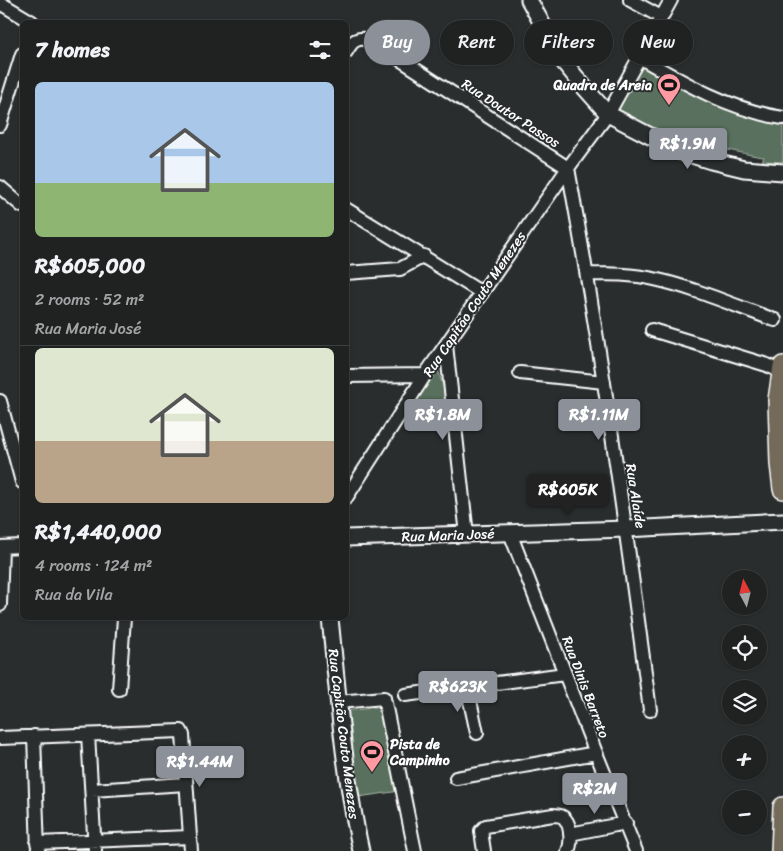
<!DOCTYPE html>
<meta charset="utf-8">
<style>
body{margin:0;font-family:Sriracha,sans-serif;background:#2d2f2f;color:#f1f3f6;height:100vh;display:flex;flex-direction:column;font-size:19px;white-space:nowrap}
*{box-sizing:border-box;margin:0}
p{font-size:16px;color:#a2a4a5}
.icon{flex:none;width:28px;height:28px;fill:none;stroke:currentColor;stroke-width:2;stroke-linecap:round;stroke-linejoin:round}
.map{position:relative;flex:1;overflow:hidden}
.drawer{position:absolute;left:20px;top:20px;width:329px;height:600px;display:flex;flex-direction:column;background:#202222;border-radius:8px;box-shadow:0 1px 4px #0004,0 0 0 1px #3d3f40}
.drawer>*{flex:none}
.banner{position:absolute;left:364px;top:20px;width:344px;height:45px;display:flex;gap:10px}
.needle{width:32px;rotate:353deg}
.buttons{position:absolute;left:722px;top:570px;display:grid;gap:10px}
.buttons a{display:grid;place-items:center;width:45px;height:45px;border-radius:50%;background:#202222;box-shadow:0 1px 4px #0004,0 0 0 1px #3d3f40;font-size:25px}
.price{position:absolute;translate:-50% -42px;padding:0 11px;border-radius:5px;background:#8c9099;color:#fff;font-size:16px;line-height:32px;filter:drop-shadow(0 1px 2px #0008)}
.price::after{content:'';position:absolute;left:50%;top:30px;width:15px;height:11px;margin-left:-8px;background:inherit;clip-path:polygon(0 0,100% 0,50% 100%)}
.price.selected{background:#222;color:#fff}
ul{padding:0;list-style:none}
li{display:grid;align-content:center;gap:10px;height:265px;padding:0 15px}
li+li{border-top:1px solid #3d3f40}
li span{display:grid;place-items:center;height:155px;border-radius:8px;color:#555}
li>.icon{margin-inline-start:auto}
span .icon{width:90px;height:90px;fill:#fffc;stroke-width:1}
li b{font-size:21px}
h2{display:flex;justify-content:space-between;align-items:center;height:60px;padding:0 15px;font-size:21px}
.pill{padding:0 18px;border-radius:22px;background:#202222;box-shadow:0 1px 4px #0004,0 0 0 1px #3d3f40;font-size:18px;line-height:45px}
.pill.selected{background:#8c9099;color:#fff}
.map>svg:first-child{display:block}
</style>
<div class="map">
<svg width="783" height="851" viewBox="0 0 783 851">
<rect width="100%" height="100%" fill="#2a2d2e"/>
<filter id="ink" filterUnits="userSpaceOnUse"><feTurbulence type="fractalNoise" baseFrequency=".02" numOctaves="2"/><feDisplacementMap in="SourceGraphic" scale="10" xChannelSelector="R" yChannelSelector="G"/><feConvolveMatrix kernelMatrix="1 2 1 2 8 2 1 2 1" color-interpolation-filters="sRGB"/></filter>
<g filter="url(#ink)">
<!-- green -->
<path fill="#59705d" stroke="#acb8ae" d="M640,63L783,121V162L762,161L764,157C751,156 722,147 713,149L637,121L616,110Z
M437,367L449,405L412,404Z
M383,707L400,791L358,797L343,711Z"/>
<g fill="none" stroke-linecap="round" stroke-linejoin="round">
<!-- minor casing -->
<g stroke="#fff" stroke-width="16">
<path id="minor" d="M630,0L661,17
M0,3L32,22
M346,52C352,41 357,36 370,40L568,168C601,348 626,529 650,710
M639,57C684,83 730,110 783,118
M0,125L22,54
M0,187L22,206
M346,209L482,293
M346,273L400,269L424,256
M588,274C610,274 632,274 654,279C695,288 735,306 775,320
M652,330L767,365L781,372
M446,345L467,535
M520,373L604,382
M346,376L425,375
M0,401L22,482
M404,410L454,413
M346,498L425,375L568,168L608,114L671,0
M510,533L596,753L636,851
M0,547L22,546
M0,605L2,547
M467,687L477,733
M119,689L124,618
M405,695L565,674
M338,702L384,698L415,851
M88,735L95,851
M34,736L38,851
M0,738L181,731L183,735L191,851
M456,778L596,753
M92,790L186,784
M570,834L626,823
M37,843L190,837
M484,851L481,831L486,826L553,815C557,815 562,815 565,819C571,826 572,843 568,851"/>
</g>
<!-- tertiary casing -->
<g stroke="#fff" stroke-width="19">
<path id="tertiary" d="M529,0L562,60L584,87L608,114L679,151L711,161L744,169L783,172
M346,538L626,529L783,521
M330,618C338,696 344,774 361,851"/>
</g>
<!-- primary casing -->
<g stroke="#fff" stroke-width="22">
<path id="primary" d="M783,366L778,400L780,464L783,489
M781,851L783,807"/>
</g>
<!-- minor -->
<use href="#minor" stroke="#2a2d2e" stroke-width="12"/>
<!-- tertiary -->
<use href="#tertiary" stroke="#2a2d2e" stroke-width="15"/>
<!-- primary -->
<use href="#primary" stroke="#736b5a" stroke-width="19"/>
</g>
</g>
<!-- icons -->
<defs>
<g id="stadium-pin" transform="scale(1.25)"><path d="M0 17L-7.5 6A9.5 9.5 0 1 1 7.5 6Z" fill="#ff9aa2" stroke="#2a2d2e"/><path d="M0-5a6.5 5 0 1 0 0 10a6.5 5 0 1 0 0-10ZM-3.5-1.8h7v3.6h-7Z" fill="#111"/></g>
</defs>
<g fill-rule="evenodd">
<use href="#stadium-pin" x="669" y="85"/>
<use href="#stadium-pin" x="372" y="752"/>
</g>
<g text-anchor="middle" stroke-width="4" stroke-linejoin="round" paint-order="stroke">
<!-- poi labels -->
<g font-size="14" font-weight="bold" fill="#fff" stroke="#2a2d2e" text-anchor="end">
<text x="652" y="90">Quadra de Areia</text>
<text x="390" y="749" text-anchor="start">Pista de<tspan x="390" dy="16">Campinho</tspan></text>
</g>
<!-- street labels -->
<g font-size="14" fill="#fff" stroke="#2a2d2e">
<text transform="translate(511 113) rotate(33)" y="5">Rua Doutor Passos</text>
<text transform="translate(474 304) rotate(-56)" y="5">Rua Capitão Couto Menezes</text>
<text transform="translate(636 496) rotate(81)" y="5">Rua Alaíde</text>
<text transform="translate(448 535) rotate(-2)" y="5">Rua Maria José</text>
<text transform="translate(586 687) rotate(69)" y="5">Rua Dinis Barreto</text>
<text transform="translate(344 734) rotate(83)" y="5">Rua Capitão Couto Menezes</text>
</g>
</g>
</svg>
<div class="buttons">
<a><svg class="needle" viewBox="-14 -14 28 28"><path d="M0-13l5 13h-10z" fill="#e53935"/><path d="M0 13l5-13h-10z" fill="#a2a4a5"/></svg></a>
<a><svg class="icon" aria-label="locate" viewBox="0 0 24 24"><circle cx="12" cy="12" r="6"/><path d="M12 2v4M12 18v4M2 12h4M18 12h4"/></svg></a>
<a><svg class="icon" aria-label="layers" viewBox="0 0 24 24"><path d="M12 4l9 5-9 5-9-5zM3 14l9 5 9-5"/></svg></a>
<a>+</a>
<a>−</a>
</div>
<b class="price" style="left:688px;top:170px">R$1.9M</b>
<b class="price" style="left:443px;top:441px">R$1.8M</b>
<b class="price" style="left:599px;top:441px">R$1.11M</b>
<b class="price selected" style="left:568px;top:516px">R$605K</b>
<b class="price" style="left:458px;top:713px">R$623K</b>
<b class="price" style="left:200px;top:788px">R$1.44M</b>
<b class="price" style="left:595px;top:815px">R$2M</b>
<div class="banner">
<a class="pill selected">Buy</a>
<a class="pill">Rent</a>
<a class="pill">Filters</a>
<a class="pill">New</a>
</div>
<section class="drawer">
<h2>7 homes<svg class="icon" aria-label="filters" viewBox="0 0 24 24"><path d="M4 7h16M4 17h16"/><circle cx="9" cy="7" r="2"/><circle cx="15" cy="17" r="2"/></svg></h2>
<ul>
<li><span style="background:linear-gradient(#a9c7e8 65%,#8fb573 0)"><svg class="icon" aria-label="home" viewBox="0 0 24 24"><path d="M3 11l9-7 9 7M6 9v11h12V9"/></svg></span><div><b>R$605,000</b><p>2 rooms · 52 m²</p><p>Rua Maria José</p></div></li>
<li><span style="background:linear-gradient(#dfe7d0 60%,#b9a48a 0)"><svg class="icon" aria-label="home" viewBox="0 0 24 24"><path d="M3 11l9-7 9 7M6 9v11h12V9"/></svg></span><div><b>R$1,440,000</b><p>4 rooms · 124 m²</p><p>Rua da Vila</p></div></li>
</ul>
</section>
</div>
